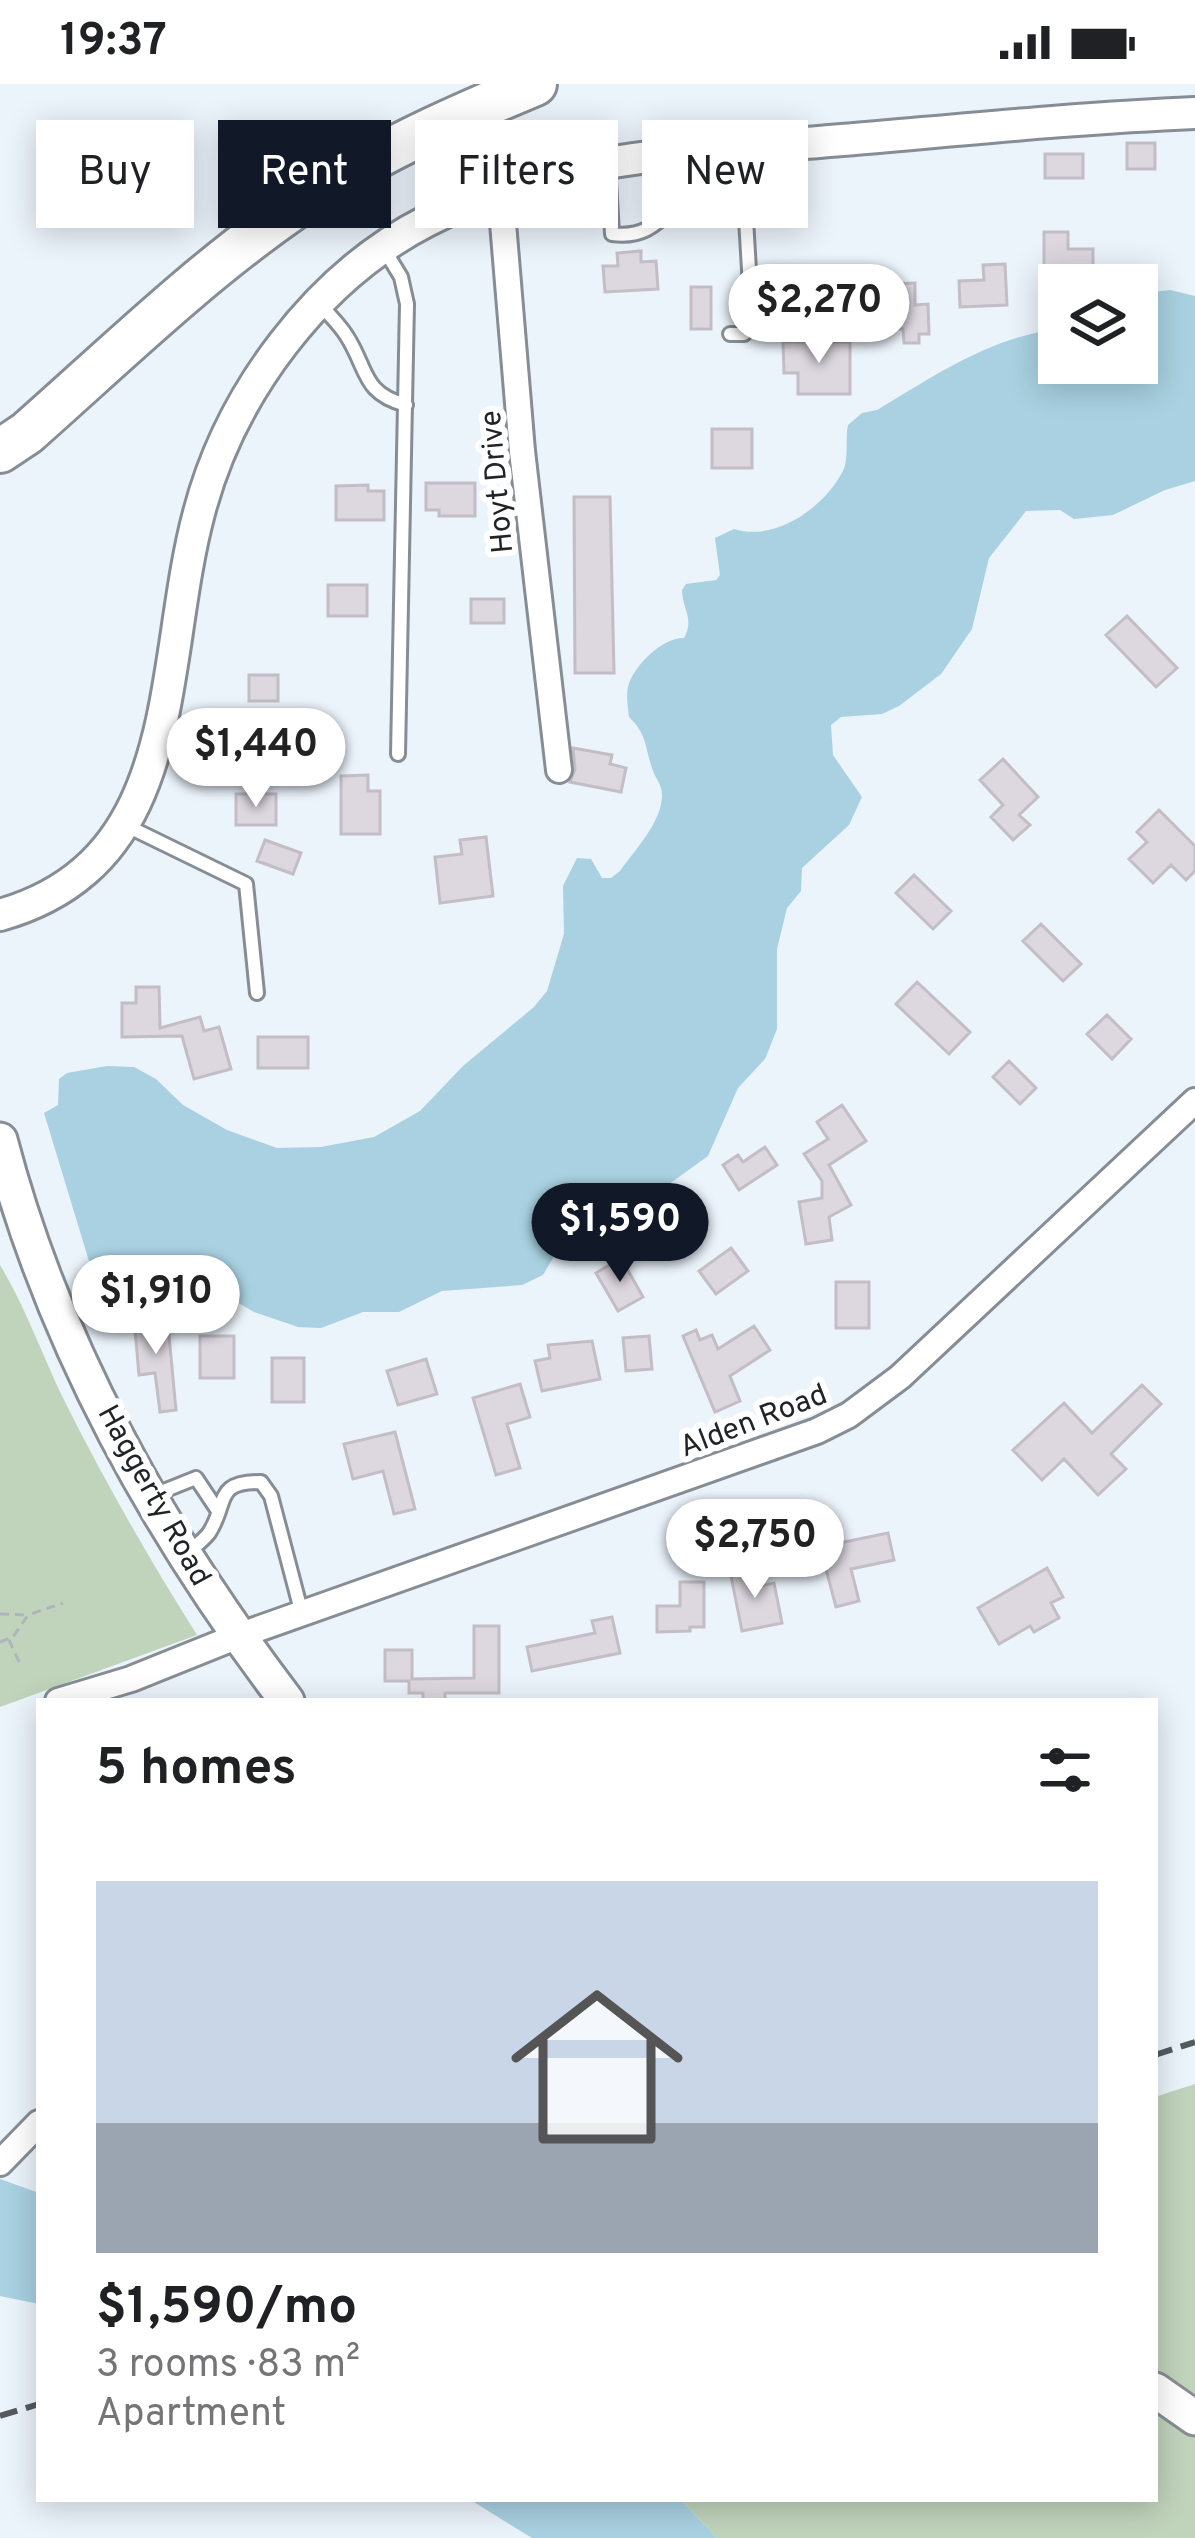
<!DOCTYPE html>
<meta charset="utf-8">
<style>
body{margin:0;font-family:Overpass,sans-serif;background:#f6f6f6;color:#202124;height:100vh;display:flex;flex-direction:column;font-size:45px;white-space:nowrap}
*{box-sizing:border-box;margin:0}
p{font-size:39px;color:#757577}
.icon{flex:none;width:66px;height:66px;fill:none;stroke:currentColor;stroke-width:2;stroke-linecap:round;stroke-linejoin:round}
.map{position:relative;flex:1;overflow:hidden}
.drawer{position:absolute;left:36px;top:1614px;width:1122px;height:804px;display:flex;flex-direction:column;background:#fff;border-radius:0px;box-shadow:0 6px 30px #0003}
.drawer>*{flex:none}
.hud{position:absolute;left:36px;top:36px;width:1125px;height:108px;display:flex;gap:24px}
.fabs{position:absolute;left:1038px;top:180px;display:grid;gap:24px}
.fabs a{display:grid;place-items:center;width:120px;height:120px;border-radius:0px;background:#fff;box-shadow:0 6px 30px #0003;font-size:60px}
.price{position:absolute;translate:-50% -102px;padding:0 27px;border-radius:42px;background:#fff;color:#222;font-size:39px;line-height:78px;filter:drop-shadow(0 3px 6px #0008)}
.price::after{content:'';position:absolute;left:50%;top:72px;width:36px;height:27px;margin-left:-18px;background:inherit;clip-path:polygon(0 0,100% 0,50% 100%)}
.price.current{background:#111827;color:#fff}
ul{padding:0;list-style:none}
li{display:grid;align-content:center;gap:24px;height:636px;padding:0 60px}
li span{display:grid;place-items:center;height:372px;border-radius:0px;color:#555}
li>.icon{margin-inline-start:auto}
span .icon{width:216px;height:216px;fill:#fffc;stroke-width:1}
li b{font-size:51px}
h2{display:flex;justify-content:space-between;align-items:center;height:144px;padding:0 60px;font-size:51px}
.chip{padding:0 42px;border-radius:0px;background:#fff;box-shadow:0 6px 30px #0003;font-size:42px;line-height:108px}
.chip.current{background:#111827;color:#fff}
.status{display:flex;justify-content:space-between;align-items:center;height:84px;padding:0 60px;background:#fff;direction:ltr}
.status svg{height:33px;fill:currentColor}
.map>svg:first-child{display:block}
</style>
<div class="status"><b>19:37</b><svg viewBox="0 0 49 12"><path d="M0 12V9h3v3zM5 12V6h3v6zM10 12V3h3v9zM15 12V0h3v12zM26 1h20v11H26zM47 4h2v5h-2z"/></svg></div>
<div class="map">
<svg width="1195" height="2454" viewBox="0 0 1195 2454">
<rect width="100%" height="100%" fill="#ebf3fb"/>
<!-- green -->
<path fill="#c0d3bb" d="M0,1181C26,1224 42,1271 64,1316C104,1396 149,1475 197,1551L0,1623Z
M1195,2000V2454H717L680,2415H1155V2013Z"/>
<!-- water -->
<path fill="#a9d1e1" d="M1170,206L1195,212V397L1165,406L1113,431L1074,435L1060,426L1026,427L989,474L972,545L941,590L899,622L882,630L841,633L831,641L833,671L862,713L849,741L802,784L801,807L787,824L777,865V945L765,975L738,1004L708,1072L665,1103H620L560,1162L543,1191L522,1201L442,1207L399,1228H363L321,1244L298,1243L254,1228L162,1174L89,1177L44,1029L58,1021L59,995L67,989L107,982L134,983L156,995L183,1021L227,1046L277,1064L321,1063L374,1053L420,1027L463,982L534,923L547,907L564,850L563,802L577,774L591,775L602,794H611L620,787C635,766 662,738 662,711C662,700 655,694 652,684C645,663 647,650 629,633C628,624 626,612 628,603C633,582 663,553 684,554C695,535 682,524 682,506L686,500L716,496L720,491L715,454L734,445C775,458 824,424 843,387C849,375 845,355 848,341L862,329L877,326C936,291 990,253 1059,245V279H1137V210Z
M0,2095L39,2109V2220L0,2212Z
M469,2415H680L717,2454H532Z"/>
<!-- building -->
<path fill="#ddd7df" stroke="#c3bdc5" stroke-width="3" d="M1127,59H1155V85H1127Z
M1045,70H1083V94H1045Z
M1044,148H1068V165H1093V199H1044Z
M641,167V178L656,177L658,205L605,208L603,182H618L617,169Z
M1005,180L1007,221L960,223L959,197L984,196L983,181Z
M915,199V221L928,220L929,250H919V259H904L903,245H891L890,200Z
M691,203H711V245H691Z
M783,258H850V310H798V289H784Z
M712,345H752V384H712Z
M426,399H475V432H439V426H426Z
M368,401V407H384V436H336V402Z
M574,413H610L614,589H575Z
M328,501H367V532H328Z
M471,515H504V539H471Z
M1127,532L1177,584L1156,603L1106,551Z
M249,591H278V617H249Z
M573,664L612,671L610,680L626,684L621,708L570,698L575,685Z
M1003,675L1038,713L1019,731L1030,741L1013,756L991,733L1003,721L980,696Z
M368,691V707H380V750H341V692Z
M236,710H276V741H236Z
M1159,726L1195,762V787L1186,796L1171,781L1153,799L1129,775L1147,758L1137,748Z
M486,753L493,812L440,819L435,773L462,770L460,756Z
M265,756L301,769L293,790L257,777Z
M914,791L951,827L933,845L896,809Z
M1041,840L1081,880L1063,897L1023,857Z
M917,898L970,948L949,970L896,920Z
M136,903H159L160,944L200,933L204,947L219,943L231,985L194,995L182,952L122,953V919H136Z
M1107,931L1131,955L1112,975L1087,950Z
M258,953H308V984H258Z
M1009,977L1036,1004L1020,1020L993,993Z
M842,1021L866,1057L829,1081L851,1121L829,1133L832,1156L806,1160L799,1118L822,1114V1097L804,1070L828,1055L817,1038Z
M765,1063L777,1081L739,1106L723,1081L738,1071L743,1078Z
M731,1164L748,1187L716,1210L699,1187Z
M621,1174L643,1213L618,1227L596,1189Z
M836,1198H869V1244H836Z
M167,1231L176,1326L160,1328L155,1289L139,1291L134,1234Z
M754,1242L770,1266L730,1292L740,1317L715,1328L683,1252L696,1246L700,1256L712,1251L718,1265Z
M200,1252H234V1294H200Z
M649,1252L652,1285L626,1287L623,1254Z
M592,1257L600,1295L542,1307L535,1277L550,1274L548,1261Z
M272,1274H304V1318H272Z
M426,1275L437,1310L398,1321L387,1287Z
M520,1300L530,1333L507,1340L520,1384L496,1391L473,1314Z
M1142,1301L1161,1320L1111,1370L1126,1385L1098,1411L1064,1375L1042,1396L1013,1366L1064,1319L1092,1349Z
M395,1348L415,1425L394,1430L383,1387L353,1395L344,1360Z
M888,1449L894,1476L851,1485L859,1517L836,1523L820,1463Z
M752,1482L756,1503L774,1499L782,1539L742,1547L730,1487Z
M1047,1484L1063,1513L1051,1519L1059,1534L1034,1548L1030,1542L999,1560L978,1524Z
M680,1498H704V1543H690V1547L657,1548V1522H680Z
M612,1533L620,1569L532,1587L527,1563L595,1549L592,1537Z
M474,1542H499V1609H445V1617H423V1609H409V1597H385V1566H412V1595L474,1594Z"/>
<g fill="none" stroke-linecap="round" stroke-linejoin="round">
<!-- service casing -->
<g stroke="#868d94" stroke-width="18">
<path id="service" d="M608,78L612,150C641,154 655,142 675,123V74
M384,165L401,193L407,220L398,670
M321,221C329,231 339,240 346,251C368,284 361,309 406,321
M730,250H744L752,237L742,67
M125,741L246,800L257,909
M151,1412L196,1394L218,1427
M186,1470C193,1464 203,1457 209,1449C229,1418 213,1398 261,1398L271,1412L302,1530"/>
</g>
<!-- minor casing -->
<g stroke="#868d94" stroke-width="30">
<path id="minor" d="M500,103L522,367L559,686
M58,1617L131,1595L238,1552L817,1347L849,1331L900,1293L1195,1017
M0,2079L39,2039"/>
</g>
<!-- tertiary casing -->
<g stroke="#868d94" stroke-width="36">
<path id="tertiary" d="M0,831C187,778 158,581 199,429C230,310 317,193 427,137C561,68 696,69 842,56C960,46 1077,34 1195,29"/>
</g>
<!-- secondary casing -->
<g stroke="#868d94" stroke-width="39">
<path id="secondary" d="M0,1056C53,1260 160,1451 287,1617
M1155,2306L1195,2334"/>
</g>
<!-- motorway casing -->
<g stroke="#868d94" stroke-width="48">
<path id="motorway" d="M0,367L27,349C113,273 197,191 292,125C367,72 451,35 535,0"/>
</g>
<!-- path -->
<path stroke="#aeb5bb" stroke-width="3" stroke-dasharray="9 6" stroke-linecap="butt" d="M0,1530L26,1531
M9,1556L21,1582
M0,1558L13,1553L28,1531L63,1519"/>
<!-- service -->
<use href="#service" stroke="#fff" stroke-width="12"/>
<!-- minor -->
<use href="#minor" stroke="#fff" stroke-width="24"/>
<!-- tertiary -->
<use href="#tertiary" stroke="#fff" stroke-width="30"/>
<!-- secondary -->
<use href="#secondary" stroke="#fff" stroke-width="33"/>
<!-- motorway -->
<use href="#motorway" stroke="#fff" stroke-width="42"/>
<!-- rail -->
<path stroke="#555a5e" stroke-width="6" stroke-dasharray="18 9" stroke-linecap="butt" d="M1155,1971L1195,1958
M0,2332L39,2320"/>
</g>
<g text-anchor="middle" stroke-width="12" stroke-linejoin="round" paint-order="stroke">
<!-- street labels -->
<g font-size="30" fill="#212427" stroke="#fff">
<text transform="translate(496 398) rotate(-95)" y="10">Hoyt Drive</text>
<text transform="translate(753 1336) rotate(-21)" y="10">Alden Road</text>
<text transform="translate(155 1411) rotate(61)" y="10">Haggerty Road</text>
</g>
</g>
</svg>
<div class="fabs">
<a><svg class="icon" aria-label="layers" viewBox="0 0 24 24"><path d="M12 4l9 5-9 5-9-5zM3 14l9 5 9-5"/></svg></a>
</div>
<b class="price" style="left:819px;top:282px">$2,270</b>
<b class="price" style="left:256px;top:726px">$1,440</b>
<b class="price current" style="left:620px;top:1201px">$1,590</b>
<b class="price" style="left:156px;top:1273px">$1,910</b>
<b class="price" style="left:755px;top:1517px">$2,750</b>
<div class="hud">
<a class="chip">Buy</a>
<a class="chip current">Rent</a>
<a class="chip">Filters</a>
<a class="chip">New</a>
</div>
<section class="drawer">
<h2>5 homes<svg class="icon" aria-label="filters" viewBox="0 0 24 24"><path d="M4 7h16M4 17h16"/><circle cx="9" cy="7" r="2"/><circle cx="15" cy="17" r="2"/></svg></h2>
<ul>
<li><span style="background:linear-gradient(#c9d6e8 65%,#9aa5b1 0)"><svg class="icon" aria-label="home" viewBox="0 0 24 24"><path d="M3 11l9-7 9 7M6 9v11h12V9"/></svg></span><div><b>$1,590/mo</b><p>3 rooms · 83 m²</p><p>Apartment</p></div></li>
</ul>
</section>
</div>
